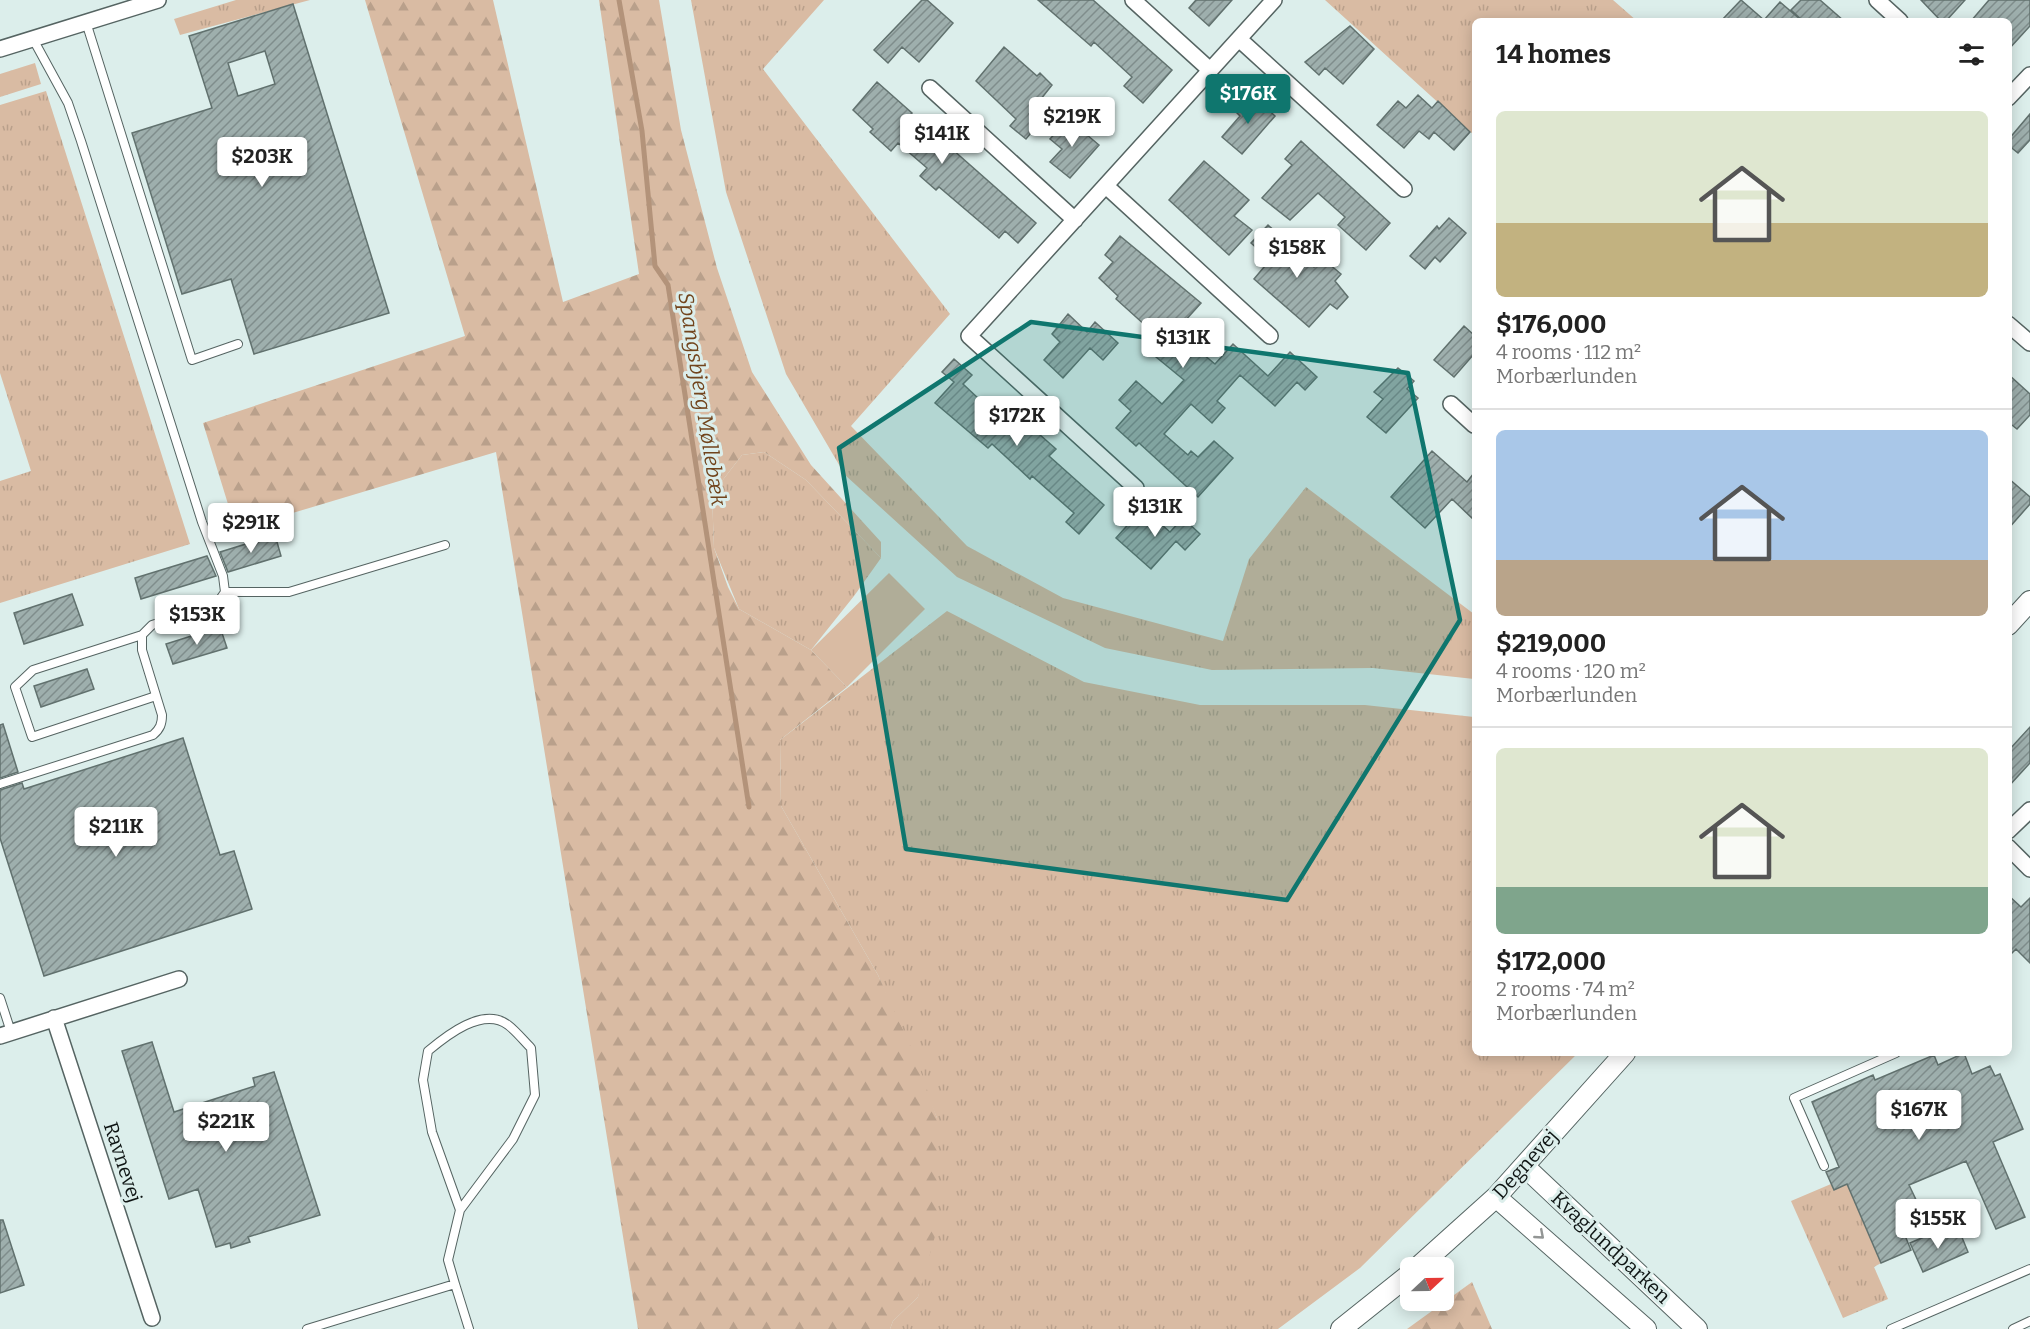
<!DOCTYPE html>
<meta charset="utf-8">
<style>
body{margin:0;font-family:Bitter,serif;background:#f6f6f6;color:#222;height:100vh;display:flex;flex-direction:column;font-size:22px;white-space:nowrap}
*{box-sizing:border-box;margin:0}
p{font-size:20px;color:#767676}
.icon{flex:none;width:33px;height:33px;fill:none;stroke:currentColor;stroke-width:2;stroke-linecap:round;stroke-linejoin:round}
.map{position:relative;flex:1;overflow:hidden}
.sheet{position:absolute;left:1472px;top:18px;width:540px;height:1038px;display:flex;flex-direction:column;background:#fff;border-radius:9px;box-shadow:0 3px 15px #0003}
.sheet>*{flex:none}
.needle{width:39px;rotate:68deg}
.tools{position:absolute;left:1400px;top:1257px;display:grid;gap:12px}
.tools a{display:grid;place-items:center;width:54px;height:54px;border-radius:9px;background:#fff;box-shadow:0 3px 15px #0003;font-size:30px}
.price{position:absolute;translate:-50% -51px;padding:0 14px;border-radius:6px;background:#fff;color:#222;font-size:20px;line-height:39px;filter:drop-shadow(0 2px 3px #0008)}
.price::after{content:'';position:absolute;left:50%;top:36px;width:18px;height:14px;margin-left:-9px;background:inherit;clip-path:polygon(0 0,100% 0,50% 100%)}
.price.active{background:#0f766e;color:#fff}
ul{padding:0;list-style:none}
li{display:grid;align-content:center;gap:12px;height:318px;padding:0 24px}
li+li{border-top:2px solid #e0e0e0}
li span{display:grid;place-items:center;height:186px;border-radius:9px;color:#555}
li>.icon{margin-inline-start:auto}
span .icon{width:108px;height:108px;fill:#fffc;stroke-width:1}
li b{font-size:26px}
h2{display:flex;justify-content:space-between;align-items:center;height:72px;padding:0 24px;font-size:26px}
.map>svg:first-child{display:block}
</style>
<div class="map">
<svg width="2030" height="1329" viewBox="0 0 2030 1329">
<defs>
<pattern id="grass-tufts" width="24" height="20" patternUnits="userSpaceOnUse" patternTransform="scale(1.5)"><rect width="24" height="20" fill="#d9bba3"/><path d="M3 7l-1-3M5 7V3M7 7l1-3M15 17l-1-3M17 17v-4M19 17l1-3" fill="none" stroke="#b9a08b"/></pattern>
<pattern id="forest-firs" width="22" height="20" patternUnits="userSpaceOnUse" patternTransform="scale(1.5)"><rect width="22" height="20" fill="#d9bba3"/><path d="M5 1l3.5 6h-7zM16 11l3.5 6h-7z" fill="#b9a08b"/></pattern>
<pattern id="building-hatch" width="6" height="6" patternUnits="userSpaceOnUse" patternTransform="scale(1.5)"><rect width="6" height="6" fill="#9eafad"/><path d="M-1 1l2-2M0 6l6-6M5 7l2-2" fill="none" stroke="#7f8d8c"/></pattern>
</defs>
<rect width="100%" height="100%" fill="#dceeeb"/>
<!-- grass -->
<path fill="url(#grass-tufts)" d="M236,0H310L180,35L174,19Z
M691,0H824L763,69L950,314L851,426L967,546L1063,598L1223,641L1249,559L1306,487L1474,614V679L1373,668L1212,670L1105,648L957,577L845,475L786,374L726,192Z
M1325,0H1613L1637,21H1474V135Z
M35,63L41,84L0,97V74Z
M46,91L190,544L0,603V481L31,471L0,373V105Z
M764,452L806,480L881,558L854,596L811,650L739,609L714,548L712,494L742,455Z
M947,611L1084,682L1200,705H1365L1474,717V1053H1578L1360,1268L1278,1329H890L893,1321L918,1297L936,1162L937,1118L878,975L781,806L780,740Z
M1831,1184L1834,1189L1847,1184L1881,1263L1874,1267L1888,1299L1843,1318L1791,1201Z"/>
<!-- forest -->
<path fill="url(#forest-firs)" d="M365,0H493L563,302L639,274L599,0H659L681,130L717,268L752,372L811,465L881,542V558L806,480L764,452L742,455L712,494L714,548L728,587L739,609L811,650L847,687L780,740L781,806L878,975L916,1058L937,1118V1229L918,1297L893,1321L890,1329H638L496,452L236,530L203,423L465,336Z
M1472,1282L1492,1329H1407Z"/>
<!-- pitch -->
<path fill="#d9bba3" d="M889,573L925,609L847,687L811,650Z"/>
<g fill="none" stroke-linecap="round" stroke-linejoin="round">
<!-- stream -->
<path stroke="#b3937a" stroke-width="5" d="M619,0L642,131L655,266L668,285L749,807"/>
</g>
<!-- building -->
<path fill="url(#building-hatch)" stroke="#61716e" stroke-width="1.5" fill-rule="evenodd" d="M922,0H927L953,23L919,62L902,47L888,63L874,50Z
M1038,0H1093L1172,70L1143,103L1124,86L1132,77L1094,42L1091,46Z
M1196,0H1232L1209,26L1189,8Z
M1741,0L1764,20L1780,2L1802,21H1721Z
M1801,0H1820L1844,21H1803L1791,10Z
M1921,0H1965L1946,21H1941Z
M1989,0H2030V26L2008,50V21H1971Z
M293,4L389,313L254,354L231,279L182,294L132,133L212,108L189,36ZM265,51L275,84L238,96L228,63Z
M1350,26L1374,49L1343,84L1325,68L1319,75L1305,62Z
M1004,47L1037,76L1040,73L1052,85L1029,114L1039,123L1026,139L1010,126L1016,119L976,81Z
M877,82L912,113L908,117L932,138L935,134L1036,223L1018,243L1005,231L999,238L939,187L936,190L920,176L927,168L898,143L891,151L870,132L873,129L853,110Z
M1418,95L1432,108L1438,101L1470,132L1454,150L1434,132L1429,139L1419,131L1404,148L1377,125L1398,101L1406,108Z
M1246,98L1252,103L1256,98L1275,116L1242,154L1222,137L1240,116L1235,111Z
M2030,114V140L2018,153L2008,145V140Z
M1068,119L1099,145L1070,178L1050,162L1062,149L1050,139Z
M1301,141L1390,223L1366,250L1338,225L1345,217L1318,193L1290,220L1262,198L1292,165L1285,159Z
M1204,161L1249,200L1234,216L1252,230L1229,255L1169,200Z
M1449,218L1466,233L1440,262L1435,257L1425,269L1410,256L1437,226L1439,229Z
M1268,225L1314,267L1322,258L1341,274L1335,281L1348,297L1337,309L1330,304L1309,327L1254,279L1270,260L1251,243Z
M1120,236L1201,303L1174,333L1196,352L1198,350L1215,364L1233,344L1268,376L1290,352L1317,377L1305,390L1297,382L1275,406L1240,375L1217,401L1225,408L1212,423L1191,404L1164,434L1188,455L1191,451L1198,457L1214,441L1233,458L1198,497L1139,443L1136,446L1116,428L1131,411L1119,400L1136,381L1162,404L1184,380L1156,357L1167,345L1116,299L1118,296L1099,278L1113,262L1105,255Z
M1068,314L1087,332L1095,322L1118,343L1103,360L1090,348L1063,378L1044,360L1060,342L1052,334Z
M1464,326L1474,335V354L1454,377L1434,360Z
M954,359L972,375L963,384L1012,430L1022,419L1056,449L1049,456L1104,505L1079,534L1066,522L1074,513L1032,476L1030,479L992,444L988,448L935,403L954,382L942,372Z
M1398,368L1414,381L1407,389L1418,398L1386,433L1367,417L1383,399L1374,392Z
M2008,374L2030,394V415L2017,429L2008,422Z
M1432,451L1467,482L1474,473V520L1452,499L1425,528L1391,497Z
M2008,478L2030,497V504L2008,529Z
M1143,508L1170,532L1183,518L1200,534L1185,550L1176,541L1151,569L1116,538Z
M275,535L281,556L228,572L220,552Z
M207,556L216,576L141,599L135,578Z
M72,594L83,625L24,644L14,613Z
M220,627L227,648L173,664L166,644Z
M87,669L94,689L41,707L34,686Z
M3,724L18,772L0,778V725Z
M2030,727V763L2008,787V751Z
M183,738L220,855L234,851L252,909L44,976L0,838V790L22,783L24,789Z
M2008,895L2021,907L2030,898V963L2016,949L2008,957Z
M152,1042L174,1112L255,1086L253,1078L274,1072L320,1215L248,1237L250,1242L231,1248L230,1243L216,1247L198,1189L169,1199L122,1051Z
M1964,1053L1972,1074L1990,1066L1995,1076L2000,1074L2023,1129L1993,1142L2025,1217L1996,1229L1966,1161L1909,1185L1918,1204L1896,1214L1911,1250L1881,1263L1847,1184L1834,1190L1826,1172L1839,1167L1812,1102L1873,1075L1875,1080L1934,1055L1938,1065Z
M0,1220H3L24,1285L0,1293Z
M1959,1230L1968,1252L1923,1272L1910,1243L1931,1234L1934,1241Z"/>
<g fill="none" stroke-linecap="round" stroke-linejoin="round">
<!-- service casing -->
<g stroke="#556462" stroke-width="10">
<path id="service" d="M86,22L192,360L238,344
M225,592H289L445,545
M142,635L33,670L15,687L32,737L156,696
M0,784L153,735C160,729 162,724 162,715L142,650V635L152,625L211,606L218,602L225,592L223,576L202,522L81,141L68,103L33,39
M0,998L11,1032
M1824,1166L1794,1098L1896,1053
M455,1284L448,1260L460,1210L513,1139L535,1095L531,1048C524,1041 516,1031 508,1025C483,1006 446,1036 428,1051L423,1080L432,1132L460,1210
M307,1329L455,1284L469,1329
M1891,1329L2030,1269
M2013,1329L2030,1321"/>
</g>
<!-- minor casing -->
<g stroke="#556462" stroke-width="18">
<path id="minor" d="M1133,0L1210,70
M1877,0L1900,21
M1239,39L1404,189
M0,49L158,0
M930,88L1075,220
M2008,98L2030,75
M1106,186L1270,336
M2008,324L2030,343
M1451,404L1474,425
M1136,488L969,336L1274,0
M2008,831L2030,810
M2008,847L2030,869
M54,1018L152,1318
M0,1036L179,979"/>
</g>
<!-- tertiary casing -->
<g stroke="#556462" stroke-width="22">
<path id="tertiary" d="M2008,625L2030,601
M1524,1166L1697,1329
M1496,1197L1646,1329
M1417,1268L1496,1197L1625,1053
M1341,1329L1410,1274"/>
</g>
<!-- service -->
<use href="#service" stroke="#fff" stroke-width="8"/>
<!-- minor -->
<use href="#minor" stroke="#fff" stroke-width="15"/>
<!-- tertiary -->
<use href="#tertiary" stroke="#fff" stroke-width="20"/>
</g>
<!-- one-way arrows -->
<defs><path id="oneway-chevron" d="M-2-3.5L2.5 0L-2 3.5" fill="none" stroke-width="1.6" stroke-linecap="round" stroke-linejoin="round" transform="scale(1.5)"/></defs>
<use stroke="#939695" href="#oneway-chevron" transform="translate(1540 1235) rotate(41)"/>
<!-- marked area -->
<path fill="#0f766e" fill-opacity="0.2" stroke="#0f766e" stroke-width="4.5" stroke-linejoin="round" d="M1031,322L1408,373L1460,620L1287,900L906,849L839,448Z"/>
<g text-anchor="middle" stroke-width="6" stroke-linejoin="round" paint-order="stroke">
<!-- street labels -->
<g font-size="20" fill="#0f1514" stroke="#dceeeb">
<text transform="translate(123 1162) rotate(72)" y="7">Ravnevej</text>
<text transform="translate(1525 1164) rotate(-48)" y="7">Degnevej</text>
<text transform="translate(1611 1247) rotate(43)" y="7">Kvaglundparken</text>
</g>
<!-- water labels -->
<g font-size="21" font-style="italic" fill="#71441c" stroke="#dceeeb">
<text transform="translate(702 399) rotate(81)" y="7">Spangsbjerg Møllebæk</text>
</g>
</g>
</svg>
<div class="tools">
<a><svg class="needle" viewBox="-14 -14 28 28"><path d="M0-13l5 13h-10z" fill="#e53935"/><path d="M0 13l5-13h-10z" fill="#767676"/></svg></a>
</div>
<b class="price active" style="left:1248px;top:125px">$176K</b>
<b class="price" style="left:1072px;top:148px">$219K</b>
<b class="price" style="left:942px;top:165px">$141K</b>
<b class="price" style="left:262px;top:188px">$203K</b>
<b class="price" style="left:1297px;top:279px">$158K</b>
<b class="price" style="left:1183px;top:369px">$131K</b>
<b class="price" style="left:1017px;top:447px">$172K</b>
<b class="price" style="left:1155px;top:538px">$131K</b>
<b class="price" style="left:251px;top:554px">$291K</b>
<b class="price" style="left:197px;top:646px">$153K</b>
<b class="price" style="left:116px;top:858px">$211K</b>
<b class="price" style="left:1919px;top:1141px">$167K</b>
<b class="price" style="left:226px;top:1153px">$221K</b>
<b class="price" style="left:1938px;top:1250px">$155K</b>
<section class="sheet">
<h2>14 homes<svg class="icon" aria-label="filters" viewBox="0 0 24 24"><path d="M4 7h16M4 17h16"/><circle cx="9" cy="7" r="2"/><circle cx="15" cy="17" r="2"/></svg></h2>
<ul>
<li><span style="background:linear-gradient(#dfe7d0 60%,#c2b280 0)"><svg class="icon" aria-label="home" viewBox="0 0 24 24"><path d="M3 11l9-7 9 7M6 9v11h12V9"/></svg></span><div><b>$176,000</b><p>4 rooms · 112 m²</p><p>Morbærlunden</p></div></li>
<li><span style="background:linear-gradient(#a9c7e8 70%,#b9a48a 0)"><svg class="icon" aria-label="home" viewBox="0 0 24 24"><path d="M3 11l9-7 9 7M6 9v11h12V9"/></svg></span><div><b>$219,000</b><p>4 rooms · 120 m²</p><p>Morbærlunden</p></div></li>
<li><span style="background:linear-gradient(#dfe7d0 75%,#7fa58c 0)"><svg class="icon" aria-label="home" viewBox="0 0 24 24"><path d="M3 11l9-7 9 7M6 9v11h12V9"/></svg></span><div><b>$172,000</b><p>2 rooms · 74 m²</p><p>Morbærlunden</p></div></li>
</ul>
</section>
</div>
